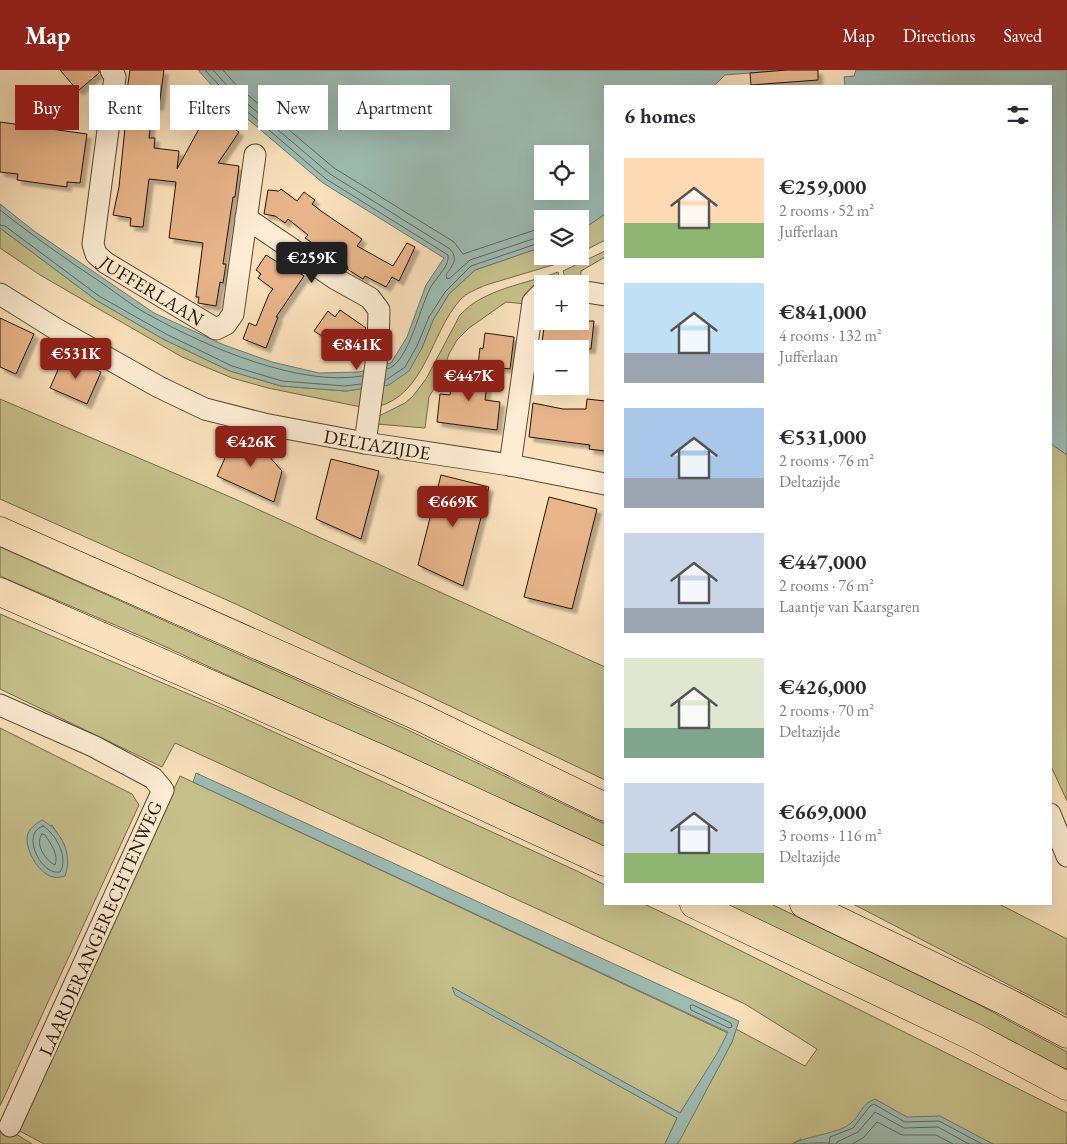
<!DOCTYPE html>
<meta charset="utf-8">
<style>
body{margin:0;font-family:"EB Garamond",serif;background:#f2f2f3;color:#2b2b33;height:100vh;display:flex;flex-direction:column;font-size:19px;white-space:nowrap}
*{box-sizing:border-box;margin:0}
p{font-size:16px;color:#7c7c81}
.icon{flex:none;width:28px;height:28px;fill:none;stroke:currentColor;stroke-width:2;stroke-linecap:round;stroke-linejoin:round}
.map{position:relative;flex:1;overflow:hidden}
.side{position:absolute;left:604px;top:15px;width:448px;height:820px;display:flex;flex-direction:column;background:#fff;border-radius:0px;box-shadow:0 5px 20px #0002}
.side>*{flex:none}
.top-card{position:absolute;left:15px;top:15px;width:475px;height:45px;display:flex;gap:10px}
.tools{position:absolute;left:534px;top:75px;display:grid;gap:10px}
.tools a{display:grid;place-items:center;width:55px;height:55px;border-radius:0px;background:#fff;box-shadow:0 5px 20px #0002;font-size:25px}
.price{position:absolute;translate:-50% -42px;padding:0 11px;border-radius:5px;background:#8f2418;color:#fff;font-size:16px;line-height:32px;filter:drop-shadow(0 1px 2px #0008)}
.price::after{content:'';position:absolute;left:50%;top:30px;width:15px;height:11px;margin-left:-8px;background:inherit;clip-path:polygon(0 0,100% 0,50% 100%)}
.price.on{background:#222;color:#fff}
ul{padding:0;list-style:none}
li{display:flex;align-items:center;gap:15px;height:125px;padding:0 20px}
li span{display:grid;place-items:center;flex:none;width:140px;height:100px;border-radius:0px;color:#555}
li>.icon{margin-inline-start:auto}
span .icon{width:60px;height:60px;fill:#fffc;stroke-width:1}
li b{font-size:21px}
h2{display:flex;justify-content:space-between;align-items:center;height:60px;padding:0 20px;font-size:21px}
.pill{padding:0 18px;border-radius:0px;background:#fff;box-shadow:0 5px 20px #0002;font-size:18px;line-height:45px}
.pill.on{background:#8f2418;color:#fff}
header{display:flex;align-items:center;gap:30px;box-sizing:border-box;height:70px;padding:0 25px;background:#8f2418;color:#fff}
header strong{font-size:24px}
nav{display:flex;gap:28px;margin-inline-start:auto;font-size:18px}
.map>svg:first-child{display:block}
</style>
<header>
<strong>Map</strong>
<nav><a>Map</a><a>Directions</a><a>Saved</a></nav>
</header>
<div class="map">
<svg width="1067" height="1074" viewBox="0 0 1067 1074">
<defs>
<filter id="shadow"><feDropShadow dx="4.5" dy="4.5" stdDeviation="1" flood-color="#0004"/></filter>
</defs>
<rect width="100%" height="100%" fill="#fae1bb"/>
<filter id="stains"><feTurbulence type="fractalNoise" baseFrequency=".004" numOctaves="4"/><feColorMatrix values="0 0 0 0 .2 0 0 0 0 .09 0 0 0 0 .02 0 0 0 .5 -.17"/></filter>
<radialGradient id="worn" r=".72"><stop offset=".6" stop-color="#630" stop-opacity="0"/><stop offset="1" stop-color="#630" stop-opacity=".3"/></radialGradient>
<!-- green -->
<path fill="#c6c18b" stroke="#766a46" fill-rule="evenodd" d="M605,144V170L580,183V161Z
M0,158L96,230L163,269L230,301L281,316L346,321L364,318L361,337L268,318L232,308L182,287L40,205L0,178Z
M542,177V186H575L556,194L486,215C477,219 466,223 460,230C430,264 426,324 377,337L380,316L422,278L433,250L449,224L475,200Z
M605,181V187L581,201L580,214H567L563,201Z
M558,202L561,214H542L526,234L506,232L469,258L457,270L449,284L441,307L429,327L425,358L377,354L379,346L405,333L413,326L426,309L460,245C483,219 526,214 558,202Z
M0,329L235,429L605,597V710L238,535L0,429Z
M1050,373L1067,385V731L1050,694Z
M0,477L406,659L605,754V778L157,573L0,506Z
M0,544L224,639L577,801L605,815V834H644L691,856L1067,1043V1074H799L801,1069L792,1074H677L732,972L736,959L805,996L817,979L745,934L175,673L162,697L0,619Z
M0,658L132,724L139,735L0,1036ZM52,755L65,776L35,792L28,775V764Z
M180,706L728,963L719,982L680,1043L453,918L456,925L677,1048L665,1074H44L18,1060L16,1056Z
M725,834H771L974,932L1067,982V1000Z
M853,834H999L1067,869V945Z
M0,1054L32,1074H0Z"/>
<!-- water -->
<path fill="#9ebdb4" stroke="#6e796c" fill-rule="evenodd" d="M198,0H787L725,5L714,16H605V144L580,161V149H542V177L475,200L449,224L433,250L422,278L409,301L389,315L346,321L281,316L230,301L163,269L96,230L0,158V134L34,161L154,243L224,275L272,292L319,303L359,302L391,293L407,267L426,215L444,188L323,113L223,28ZM542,84H580V121H542Z
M856,0H1067V385L1050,373V16H845L844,7L854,6Z
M196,703L739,951L732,972L680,1070L677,1074H665L677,1048L455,925L452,917L680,1043L718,982L728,962L193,712Z
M42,750C62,761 73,785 65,806C61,807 57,808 53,807C39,804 23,778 28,763C31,757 37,753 42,750Z
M875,1029L907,1047L940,1046L993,1074H835C820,1071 807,1074 792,1074C809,1065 839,1064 851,1053C861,1045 861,1034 875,1029Z"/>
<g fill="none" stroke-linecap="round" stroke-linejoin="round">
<!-- shore -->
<path stroke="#62685a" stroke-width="1" d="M205,0L227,24L326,109L448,185C450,195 437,207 432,215C420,234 409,294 387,299
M213,0L231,20L330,104L450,179C459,189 452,196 446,205L447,209L450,208L470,190L542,166
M223,0L236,15L334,98L454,172L463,184L535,160L542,159
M0,140C33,166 67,190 102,213C119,225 135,238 153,247C207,277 300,317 362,306
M0,155L5,156L99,226L166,264L232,296L282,311L345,316L361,314
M386,310L405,297L417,276L429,247L445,222L471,196L542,172
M43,756C56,764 69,788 60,802C41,806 20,763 43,756Z
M42,764L45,765C51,774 59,785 55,795C46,791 34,774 42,764Z
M693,935L731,953L732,957L729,958L691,940L690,936Z
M829,1074L830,1067L853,1058L870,1036L874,1034L905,1052L939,1051L982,1074
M836,1074L837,1072L858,1062L875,1042L904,1058L938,1057L969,1074
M852,1074L863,1068L877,1052L902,1065H936L953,1074"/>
</g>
<!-- building -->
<path fill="#e8b58a" stroke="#251400" filter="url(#shadow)" d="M60,0H99V3L78,21Z
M130,0H164L159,36L153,35L149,68H155L154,78L179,81L177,99L205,48L214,53L219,45L230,53L228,55L239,62L218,93L239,96L235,127H233L223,194H226L223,213L220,212L216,236L198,233L199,227H196L203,173L169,168L176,112L149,109L143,157L130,156L131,148L113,145L119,117L126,48L123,47Z
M787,0H818V10L751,15L750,3Z
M0,52L87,64L80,113L67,112V117L17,110L18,104L0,102Z
M281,119L297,131L304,122L315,130L312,134L321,141L362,169L357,176L393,196L407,173L415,177L399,211L392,207L386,217L365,206L363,209L347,199L348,197L305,168L308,165L288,149L285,153L275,146L264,144L268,120L279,121Z
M266,185L287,198L289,196L304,206L276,247H278L266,278L243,269L249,253L256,256L269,224L273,219L258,208L261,204L256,200Z
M340,240L366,258L358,271L365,276L357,288L314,261L328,241L335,247Z
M0,248L34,264L16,304L0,297Z
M545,251H594L591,279H541Z
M485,263L514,267L510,299L478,295L480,278L483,279Z
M64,286L101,302L87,334L50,318Z
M468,296L489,299L485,330L500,332L497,360L437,352L440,324L450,325L453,303L466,304Z
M587,329L605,331V381L589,379L590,375L529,367L533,333L563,339H586Z
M235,365L271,375L267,384L282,401L274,432L217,406Z
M331,389L379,401L361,469L316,449Z
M441,405L489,417L463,516L418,495Z
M549,427L597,439L572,539L524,527Z"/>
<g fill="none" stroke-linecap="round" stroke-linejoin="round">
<!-- minor casing -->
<g stroke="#5a472f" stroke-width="23">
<g id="minor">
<path id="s1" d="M111,0L115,7L93,174L96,184L106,193L216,259L226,254L233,244L255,85"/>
<path d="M246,148L336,209L370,228L379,240L378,279L365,373"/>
<path d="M580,221L605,225"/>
<path id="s2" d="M0,224L56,259L159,317L205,339L264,354L365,373L510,395L605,414"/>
<path d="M510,395L533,232L542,223"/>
<path d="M0,635L93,676L153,708L163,720L10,1056"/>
<path d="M1050,744L1067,786"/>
</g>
</g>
<!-- highway casing -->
<g stroke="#251400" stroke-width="29">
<path id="highway" d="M0,461L422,648L605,737
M0,522L390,693L605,792
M694,834L972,966L1067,1016
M804,834L1007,932L1067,964"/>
</g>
<!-- minor -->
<use href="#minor" stroke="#fcecd3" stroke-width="21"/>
<!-- highway -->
<use href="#highway" stroke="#fae1bb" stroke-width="28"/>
</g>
<g text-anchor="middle" stroke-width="5" stroke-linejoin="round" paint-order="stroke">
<!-- street labels -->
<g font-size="19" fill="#251400" stroke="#fcecd3">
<text dy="7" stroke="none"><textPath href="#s1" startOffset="254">JUFFERLAAN</textPath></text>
<text dy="7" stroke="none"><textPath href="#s2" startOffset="411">DELTAZIJDE</textPath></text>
<text transform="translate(100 858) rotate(-66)" y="7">LAARDERANGERECHTENWEG</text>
</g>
</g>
<rect width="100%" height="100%" filter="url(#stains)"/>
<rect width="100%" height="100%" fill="url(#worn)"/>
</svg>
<div class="tools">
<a><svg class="icon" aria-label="locate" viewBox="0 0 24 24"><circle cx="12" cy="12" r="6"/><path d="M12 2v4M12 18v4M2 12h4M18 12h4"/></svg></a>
<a><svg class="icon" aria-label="layers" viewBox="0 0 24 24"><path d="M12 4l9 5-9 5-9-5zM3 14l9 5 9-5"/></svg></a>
<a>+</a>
<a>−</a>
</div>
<b class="price on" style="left:312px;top:214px">€259K</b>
<b class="price" style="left:357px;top:301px">€841K</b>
<b class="price" style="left:76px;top:310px">€531K</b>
<b class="price" style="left:469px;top:332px">€447K</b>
<b class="price" style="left:251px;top:398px">€426K</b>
<b class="price" style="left:453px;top:458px">€669K</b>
<div class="top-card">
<a class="pill on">Buy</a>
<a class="pill">Rent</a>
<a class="pill">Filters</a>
<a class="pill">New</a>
<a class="pill">Apartment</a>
</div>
<section class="side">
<h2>6 homes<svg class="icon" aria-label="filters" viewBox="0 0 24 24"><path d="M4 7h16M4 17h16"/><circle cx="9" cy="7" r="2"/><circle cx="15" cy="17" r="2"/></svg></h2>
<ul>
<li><span style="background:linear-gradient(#ffd9b3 65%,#8fb573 0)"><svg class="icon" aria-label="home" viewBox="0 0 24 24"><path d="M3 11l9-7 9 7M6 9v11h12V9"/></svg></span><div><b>€259,000</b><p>2 rooms · 52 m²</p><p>Jufferlaan</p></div></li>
<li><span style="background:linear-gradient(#bfe0f5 70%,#9aa5b1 0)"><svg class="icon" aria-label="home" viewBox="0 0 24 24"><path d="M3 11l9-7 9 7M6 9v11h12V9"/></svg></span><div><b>€841,000</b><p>4 rooms · 132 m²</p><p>Jufferlaan</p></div></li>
<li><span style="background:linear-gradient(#a9c7e8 70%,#9aa5b1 0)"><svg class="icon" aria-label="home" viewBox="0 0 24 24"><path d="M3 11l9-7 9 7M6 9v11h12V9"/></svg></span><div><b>€531,000</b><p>2 rooms · 76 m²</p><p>Deltazijde</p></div></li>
<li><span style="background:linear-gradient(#c9d6e8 75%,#9aa5b1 0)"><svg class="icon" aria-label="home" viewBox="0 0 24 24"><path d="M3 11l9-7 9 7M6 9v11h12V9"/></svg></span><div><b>€447,000</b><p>2 rooms · 76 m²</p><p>Laantje van Kaarsgaren</p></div></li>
<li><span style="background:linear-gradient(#dfe7d0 70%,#7fa58c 0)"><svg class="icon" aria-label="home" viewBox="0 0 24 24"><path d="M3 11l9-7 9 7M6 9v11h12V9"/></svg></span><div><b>€426,000</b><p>2 rooms · 70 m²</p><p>Deltazijde</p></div></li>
<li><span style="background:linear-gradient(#c9d6e8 70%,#8fb573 0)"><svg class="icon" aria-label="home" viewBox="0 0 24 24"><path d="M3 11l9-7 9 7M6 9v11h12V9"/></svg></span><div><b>€669,000</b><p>3 rooms · 116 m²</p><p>Deltazijde</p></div></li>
</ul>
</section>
</div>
